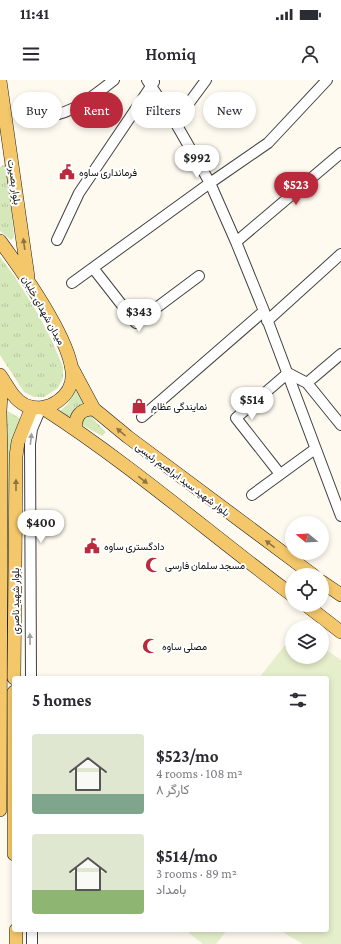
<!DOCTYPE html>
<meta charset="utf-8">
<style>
body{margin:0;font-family:"Crimson Pro",Vazirmatn,serif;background:#f7f7f7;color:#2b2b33;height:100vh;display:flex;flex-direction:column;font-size:15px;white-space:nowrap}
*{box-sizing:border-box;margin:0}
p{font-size:13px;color:#7c7c81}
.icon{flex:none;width:22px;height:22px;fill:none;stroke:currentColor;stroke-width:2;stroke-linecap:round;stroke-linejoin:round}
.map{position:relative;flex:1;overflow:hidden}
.details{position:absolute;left:12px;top:596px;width:317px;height:256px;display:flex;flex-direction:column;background:#fff;border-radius:4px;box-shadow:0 2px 6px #0003}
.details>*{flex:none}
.guide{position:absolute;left:12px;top:12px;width:317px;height:36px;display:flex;gap:8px}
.needle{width:26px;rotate:288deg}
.fabs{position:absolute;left:285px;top:436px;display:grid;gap:8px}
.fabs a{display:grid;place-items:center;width:44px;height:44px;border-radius:50%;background:#fff;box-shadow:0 2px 6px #0003;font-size:20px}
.price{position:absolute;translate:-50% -34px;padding:0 9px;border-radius:14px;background:#fff;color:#222;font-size:13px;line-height:26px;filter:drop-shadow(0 1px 2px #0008)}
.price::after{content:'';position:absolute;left:50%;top:24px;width:12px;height:9px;margin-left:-6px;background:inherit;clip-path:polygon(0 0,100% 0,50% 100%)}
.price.on{background:#ba2a3c;color:#fff}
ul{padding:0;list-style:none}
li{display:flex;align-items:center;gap:12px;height:100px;padding:0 20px}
li span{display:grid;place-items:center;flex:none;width:112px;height:80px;border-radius:4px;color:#555}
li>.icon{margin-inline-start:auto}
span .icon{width:48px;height:48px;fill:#fffc;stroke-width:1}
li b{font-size:17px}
h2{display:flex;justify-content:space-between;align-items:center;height:48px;padding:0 20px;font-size:17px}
.pill{padding:0 14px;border-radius:18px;background:#fff;box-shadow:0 2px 6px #0003;font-size:14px;line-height:36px}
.pill.on{background:#ba2a3c;color:#fff}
.status{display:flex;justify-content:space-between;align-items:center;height:28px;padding:0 20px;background:#fff;direction:ltr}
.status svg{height:11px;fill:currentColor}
header{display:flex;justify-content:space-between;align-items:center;height:52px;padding:0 20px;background:#fff;font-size:18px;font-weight:600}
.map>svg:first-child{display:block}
</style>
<div class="status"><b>11:41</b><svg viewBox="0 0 49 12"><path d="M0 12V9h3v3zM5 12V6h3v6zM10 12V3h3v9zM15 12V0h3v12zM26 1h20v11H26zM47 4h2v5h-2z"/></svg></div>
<header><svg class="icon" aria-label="menu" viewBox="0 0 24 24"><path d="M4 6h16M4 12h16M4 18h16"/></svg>Homiq<svg class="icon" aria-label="person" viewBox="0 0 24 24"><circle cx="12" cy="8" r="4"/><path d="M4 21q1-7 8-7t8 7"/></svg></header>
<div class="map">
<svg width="341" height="864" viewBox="0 0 341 864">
<defs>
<pattern id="grass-tufts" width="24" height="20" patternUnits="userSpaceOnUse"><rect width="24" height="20" fill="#d5e8ba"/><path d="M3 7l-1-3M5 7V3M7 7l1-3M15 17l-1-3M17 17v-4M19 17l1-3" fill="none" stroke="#b6c69f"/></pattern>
</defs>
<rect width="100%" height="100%" fill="#fefaf0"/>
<!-- grass -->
<path fill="url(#grass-tufts)" d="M7,83L14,157L11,160L0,151V87Z
M0,177L15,197L38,234L52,261L63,287V298L58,308L44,317H34L24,312L0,275Z
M75,309L94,340L106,352L102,356L59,332L68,324Z
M6,330L21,339L11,588L8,603Z"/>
<!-- pitch -->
<path fill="#e6efcc" d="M292,556V577H322V567L341,580V864H303L279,850H327V598H259Z
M185,850H227L216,864H203Z"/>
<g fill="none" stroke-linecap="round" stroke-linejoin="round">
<!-- minor casing -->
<g stroke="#414141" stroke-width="12">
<path id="minor" d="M147,0L175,42L210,103L236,162L264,231L341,436
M32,39C72,35 84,23 114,0
M175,42L206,0
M57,160L79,113L154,2
M236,162L341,73
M93,188L136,243L199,196
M72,203L210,103L268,63L327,0
M267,241L341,174
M288,293L307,303L341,345
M307,303L341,274
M142,337L264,231
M280,394L236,338L288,293
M252,415L315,369
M31,598L30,364L32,349L41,328
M32,850V864"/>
</g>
<!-- major casing -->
<g stroke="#1f1f1f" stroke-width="14">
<path id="major" d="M0,1L28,197
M0,161C22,191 68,255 72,291C75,316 47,335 25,325C13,319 7,305 0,295
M71,286L94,329L128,357L313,495
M43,328C130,384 209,453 292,515
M0,331L2,298
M0,333L1,374L0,730
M76,349C74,337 81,328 94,329
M322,502L341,515
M306,525L341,552
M14,598L16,376L18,362L32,327
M14,612V774
M16,850V864"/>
</g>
<!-- minor -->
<use href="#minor" stroke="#fff" stroke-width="10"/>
<!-- major -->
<use href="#major" stroke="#f4c86a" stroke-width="13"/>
</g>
<!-- one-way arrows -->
<defs><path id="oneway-solid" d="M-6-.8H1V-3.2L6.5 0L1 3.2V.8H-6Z"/></defs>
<g fill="#8c7441">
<use href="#oneway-solid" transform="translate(24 164) rotate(-98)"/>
<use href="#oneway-solid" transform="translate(121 352) rotate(-140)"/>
<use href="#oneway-solid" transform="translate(143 400) rotate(38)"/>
<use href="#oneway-solid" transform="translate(16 405) rotate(-90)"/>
<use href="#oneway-solid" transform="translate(270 464) rotate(-143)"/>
</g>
<g fill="#9f9f9f">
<use href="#oneway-solid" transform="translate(31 359) rotate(-83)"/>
<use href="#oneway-solid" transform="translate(30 559) rotate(-91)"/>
</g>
<!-- icons -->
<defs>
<g id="civic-bare" transform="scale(1.2)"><path d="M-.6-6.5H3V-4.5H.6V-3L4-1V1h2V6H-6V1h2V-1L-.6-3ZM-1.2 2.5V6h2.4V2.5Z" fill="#ba2a3c" stroke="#fff" stroke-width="2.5" paint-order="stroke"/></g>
<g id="shop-bare" transform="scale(1.2)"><path d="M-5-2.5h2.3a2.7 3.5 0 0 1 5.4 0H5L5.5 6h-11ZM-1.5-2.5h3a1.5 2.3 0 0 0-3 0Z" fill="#ba2a3c" stroke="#fff" stroke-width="2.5" paint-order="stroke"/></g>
<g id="mosque-bare" transform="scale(1.2)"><path d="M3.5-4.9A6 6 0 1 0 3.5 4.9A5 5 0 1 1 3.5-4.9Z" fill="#ba2a3c" stroke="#fff" stroke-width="2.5" paint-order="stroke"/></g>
</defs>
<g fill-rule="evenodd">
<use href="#civic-bare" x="67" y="92"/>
<use href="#shop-bare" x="139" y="326"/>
<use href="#civic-bare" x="92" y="466"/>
<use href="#mosque-bare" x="153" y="485"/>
<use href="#mosque-bare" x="150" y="566"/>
</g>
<g text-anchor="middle" stroke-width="4" stroke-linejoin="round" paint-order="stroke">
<!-- poi labels -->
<g font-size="10" fill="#0e0e0e" stroke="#fff" text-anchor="start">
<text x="79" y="96">فرمانداری ساوه</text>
<text x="151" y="330">نمایندگی عظام</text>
<text x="104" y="470">دادگستری ساوه</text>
<text x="165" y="489">مسجد سلمان فارسی</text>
<text x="162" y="570">مصلی ساوه</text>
</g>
<!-- street labels -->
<g font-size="10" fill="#0e0e0e" stroke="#fff">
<text transform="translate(15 102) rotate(82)" y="4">بلوار بصیرت</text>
<text transform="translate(44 230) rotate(61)" y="4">میدان شهدای خلبان</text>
<text transform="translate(183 399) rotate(37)" y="4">بلوار شهید سید ابراهیم رئیسی</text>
<text transform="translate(15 521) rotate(-90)" y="4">بلوار شهید ناصری</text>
</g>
</g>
</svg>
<div class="fabs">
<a><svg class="needle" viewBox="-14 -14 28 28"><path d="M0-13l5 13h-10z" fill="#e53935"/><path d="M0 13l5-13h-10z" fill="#7c7c81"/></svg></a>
<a><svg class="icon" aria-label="locate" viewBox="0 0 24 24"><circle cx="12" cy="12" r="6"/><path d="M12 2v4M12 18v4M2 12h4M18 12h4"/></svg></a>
<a><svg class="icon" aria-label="layers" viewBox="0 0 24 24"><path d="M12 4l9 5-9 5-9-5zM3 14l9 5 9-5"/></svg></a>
</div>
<b class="price" style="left:197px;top:99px">$992</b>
<b class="price on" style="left:296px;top:126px">$523</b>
<b class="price" style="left:139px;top:253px">$343</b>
<b class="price" style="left:252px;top:341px">$514</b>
<b class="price" style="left:41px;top:464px">$400</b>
<div class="guide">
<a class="pill">Buy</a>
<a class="pill on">Rent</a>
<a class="pill">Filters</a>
<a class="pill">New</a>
</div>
<section class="details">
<h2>5 homes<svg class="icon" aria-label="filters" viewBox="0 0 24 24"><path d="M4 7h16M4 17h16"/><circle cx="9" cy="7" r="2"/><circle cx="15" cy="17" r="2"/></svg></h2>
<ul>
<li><span style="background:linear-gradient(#dfe7d0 75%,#7fa58c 0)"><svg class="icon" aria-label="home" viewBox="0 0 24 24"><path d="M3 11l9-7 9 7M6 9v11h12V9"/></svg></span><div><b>$523/mo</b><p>4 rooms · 108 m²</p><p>کارگر ۸</p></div></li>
<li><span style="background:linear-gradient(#dfe7d0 70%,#8fb573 0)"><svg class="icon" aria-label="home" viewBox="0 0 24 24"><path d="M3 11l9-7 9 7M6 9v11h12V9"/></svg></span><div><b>$514/mo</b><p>3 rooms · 89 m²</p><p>بامداد</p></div></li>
</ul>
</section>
</div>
